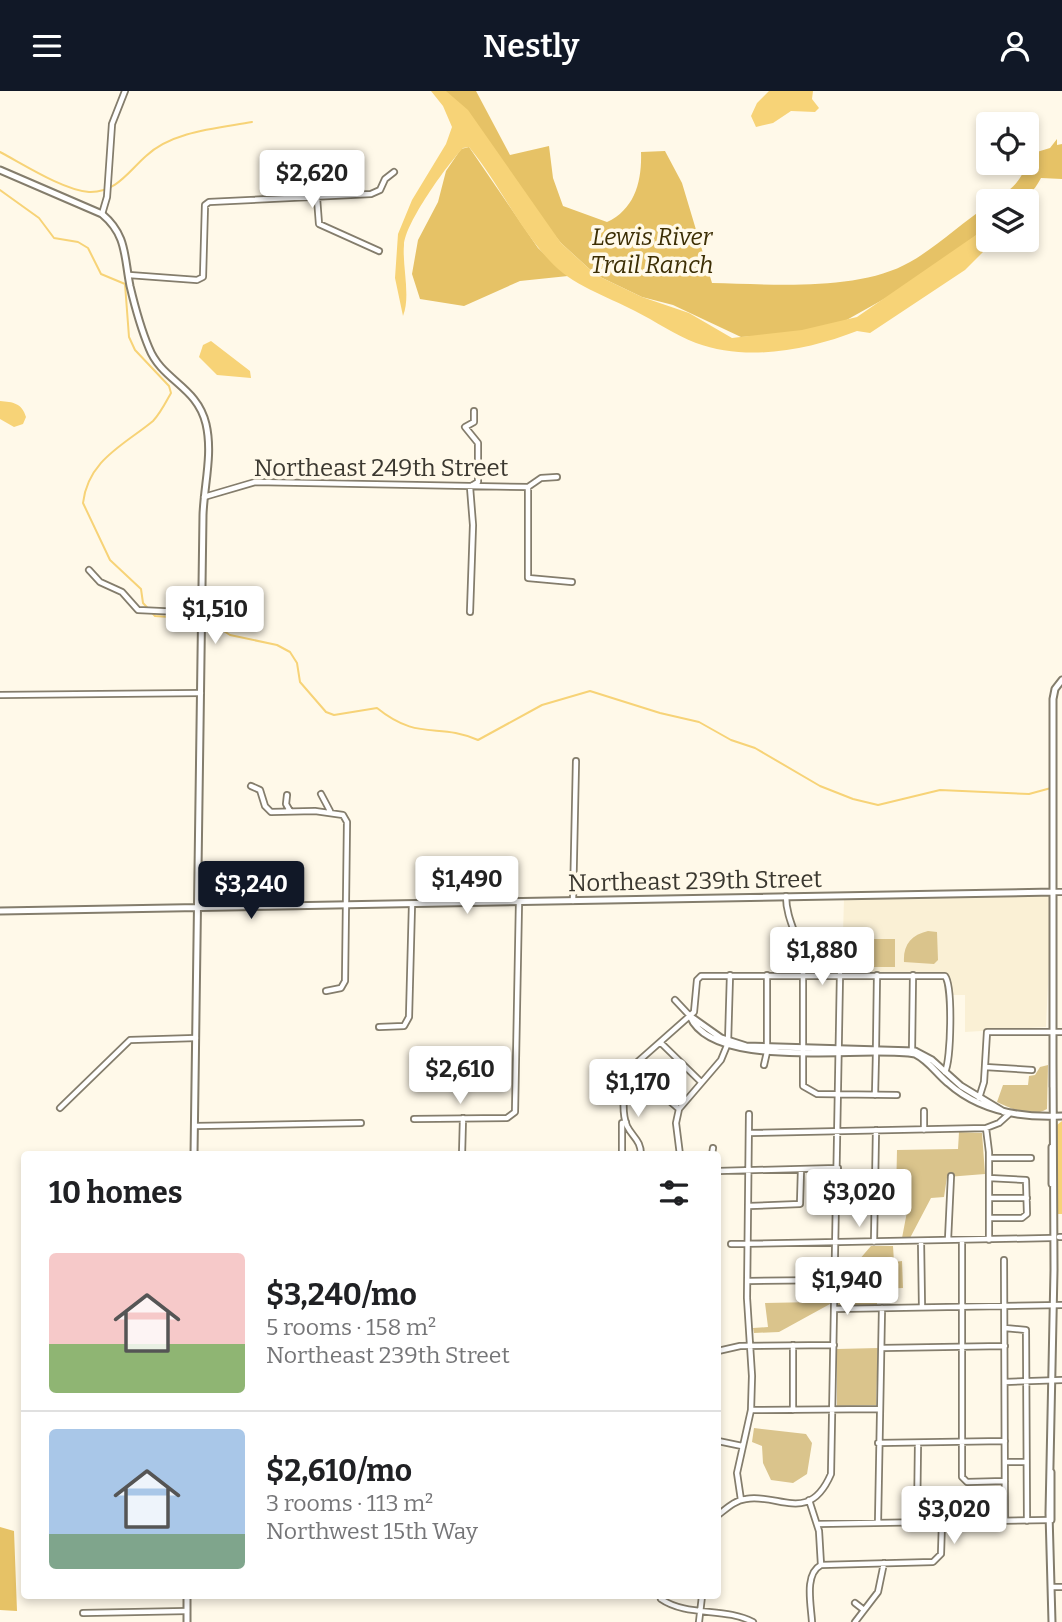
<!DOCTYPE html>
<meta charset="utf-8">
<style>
body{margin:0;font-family:Bitter,serif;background:#f6f6f6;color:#202124;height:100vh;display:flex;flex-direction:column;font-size:26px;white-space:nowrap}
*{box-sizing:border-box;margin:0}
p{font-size:23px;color:#757577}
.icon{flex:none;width:38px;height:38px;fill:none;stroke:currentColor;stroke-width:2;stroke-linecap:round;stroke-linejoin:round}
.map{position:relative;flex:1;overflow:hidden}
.drawer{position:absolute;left:21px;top:1060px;width:700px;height:448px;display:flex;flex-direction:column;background:#fff;border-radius:7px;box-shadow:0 4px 10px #0003}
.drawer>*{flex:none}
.tools{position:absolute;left:976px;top:21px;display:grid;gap:14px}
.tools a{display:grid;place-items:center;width:63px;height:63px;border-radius:7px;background:#fff;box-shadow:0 4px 10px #0003;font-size:35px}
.price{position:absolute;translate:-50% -60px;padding:0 16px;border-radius:7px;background:#fff;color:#222;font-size:23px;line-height:46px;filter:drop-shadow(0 2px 4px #0008)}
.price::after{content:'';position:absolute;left:50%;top:42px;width:21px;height:16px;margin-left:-10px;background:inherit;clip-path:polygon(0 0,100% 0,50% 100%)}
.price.on{background:#111827;color:#fff}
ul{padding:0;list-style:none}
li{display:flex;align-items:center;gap:21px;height:175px;padding:0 28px}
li+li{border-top:2px solid #e0e0e0}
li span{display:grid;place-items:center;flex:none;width:196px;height:140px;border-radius:7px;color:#555}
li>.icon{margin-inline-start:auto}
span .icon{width:84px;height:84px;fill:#fffc;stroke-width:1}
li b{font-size:30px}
h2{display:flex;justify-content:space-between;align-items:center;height:84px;padding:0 28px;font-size:30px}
header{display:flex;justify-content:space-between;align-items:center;height:91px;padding:0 28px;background:#111827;color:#fff;font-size:32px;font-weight:600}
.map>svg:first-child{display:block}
</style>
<header><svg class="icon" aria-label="menu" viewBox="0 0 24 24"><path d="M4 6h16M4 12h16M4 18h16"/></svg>Nestly<svg class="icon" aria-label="person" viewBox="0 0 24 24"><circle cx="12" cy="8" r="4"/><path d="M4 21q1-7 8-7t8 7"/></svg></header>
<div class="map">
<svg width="1062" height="1531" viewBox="0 0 1062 1531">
<rect width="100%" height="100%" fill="#fff9e9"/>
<!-- built -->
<path fill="#faf0d5" d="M1046,803L1052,807L1046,936L965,941V904H949L945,883L842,880L844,807Z"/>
<!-- green -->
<path fill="#dac48c" d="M928,840L937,841L938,869L934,873L904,871C903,854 911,844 928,840Z
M846,848H895V876H846Z
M1048,974L1047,1018C1032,1027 1011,1018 997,1011L1003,994H1028L1029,985L1035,984L1040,976Z
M959,1041L982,1042L985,1083L947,1086L944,1106L931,1107L910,1147H902L910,1105H896L897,1059L958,1058Z
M871,1155H893L894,1171L902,1170L903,1197L877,1198V1214L838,1215L839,1192Z
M816,1204H830V1213L779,1241L754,1242L753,1237L768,1236L765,1212L816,1211Z
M878,1257L876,1314L837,1315V1258Z
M754,1337L806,1343L812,1352L807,1383L793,1392L771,1389L763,1372L762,1355L752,1351Z"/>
<!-- forest -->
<path fill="#e6c266" d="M439,0H476L510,64L549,55L553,87L563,115L607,131C635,118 642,90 641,61L665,60L682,92L712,192C770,193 858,201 910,171C937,156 962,131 989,114V135L909,194L843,231L790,243L741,246L673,214L642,206L596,184L561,152Z
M1057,48V54L1062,53V88L1041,87C1028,111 1019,110 994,110C1012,99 1027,85 1027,64L1050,57Z
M469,56L538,157L568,185L520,190L464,215L420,208L412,183L418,149L438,111L446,80L461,58Z
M0,1436L14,1440L17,1520L0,1519Z"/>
<!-- water -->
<path fill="#f7d377" d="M431,0H446L468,19L561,152L596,184L642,206L689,222L732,247L802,239L857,226L989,135V149H995L965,179L870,242L857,240C808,259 747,271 696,252C675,244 655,230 635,220C606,205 571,194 549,169C517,135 499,92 469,56L463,57C447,74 405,132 404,154C402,175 411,205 403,225L395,187L398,143L412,109L446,53L452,36L443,15Z
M769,0H813L812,8L819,17L815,21L791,20L773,32L756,36L751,25L757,12Z
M211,250L250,280L251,287L217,284L199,266L203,254Z
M0,310C13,311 22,312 26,326L23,333L14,336L0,328Z
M1062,1030V1123H1056L1057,1034Z
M886,1173L897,1179L896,1191L877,1193C865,1208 865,1215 843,1209L874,1178Z"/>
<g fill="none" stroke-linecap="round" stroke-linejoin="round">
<!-- stream -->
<path stroke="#f7d377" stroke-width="2" d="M0,61C23,73 63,99 89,101C116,102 129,80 146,65C172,40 219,37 252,31
M0,99L39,127L54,147L78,151L88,157L101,183L125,193L129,246L135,259L169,295L171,302C166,311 160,323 153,330C124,354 88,369 83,412L110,469L141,498L143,512L155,525L199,528
M205,528L230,544L277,554L290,561L297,572L300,591L326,621L334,624L377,617C419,651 438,631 478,649L542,614L590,600L660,622L699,631L731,649L755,657L820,695L853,708L878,714L940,699L1029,703L1051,697"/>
<!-- minor casing -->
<g stroke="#847d6c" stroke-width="8">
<path id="minor" d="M317,107L319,133L379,160
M102,123L107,106L112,33L125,0
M129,184L197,189L203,186L205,114L209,111L371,103L380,99L385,88L394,81
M528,396V487L572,491
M204,406L255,391L528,396L541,387L557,386
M89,479L100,491L122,501L138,519L202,522
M470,521L473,434L470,396L478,391V352L465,336L474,331V320
M0,604L201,602
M251,695L260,699L265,715L271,721L315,720L343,724L347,731L345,890L341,897L326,900
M321,703L330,720
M287,704L286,713L290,720
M1054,801H1062
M786,805C786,830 801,849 803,873V995L817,1003L897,1004
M573,810L576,670
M800,854L822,851
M675,909L690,925
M379,936L404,935L409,926L412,813
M660,951L701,991
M767,955V884
M876,957L877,884
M912,960L913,884
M764,974L767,961
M985,976L1032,979
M631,977L679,1018
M875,1004L876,962
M979,1007L984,991L987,941H1062
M60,1017L130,949L196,947
M414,1028L507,1027L515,1021L519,811
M195,1035L361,1032
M986,1037L989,1061V1149
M924,1039V1020
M749,1042L986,1037L999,1032L1009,1023
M462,1064L463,1027
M622,1064V1032L626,1031
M641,1064C641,1049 633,1047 627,1035C621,1021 623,986 633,975L694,921L697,889L701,885H945C953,895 951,969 945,981
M680,1064L676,1032L679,1018L721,969L728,952L730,884
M712,1064L713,1057
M989,1067H1031
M718,1080L838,1077
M989,1107H1027
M749,1115L800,1113L801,1078
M989,1127H1022L1027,1123L1026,1089L989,1087
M1059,1146H1062
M948,1149L951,1085
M962,1149V1386L967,1391L1005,1390
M921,1150L922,1216
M874,1151L876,1039
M731,1153L1051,1147
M1004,1169L1005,1430
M748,1190L836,1189
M834,1218L1062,1214
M1005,1237L1026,1239L1027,1430
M882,1257L1005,1255
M718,1260L740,1255L834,1254
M1005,1291L1062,1289
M751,1319L880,1318
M793,1319V1254
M718,1350L742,1355
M878,1352L1005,1350
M1005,1371H1026
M741,1409L737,1382L751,1319L752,1285L747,1207L749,1023
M809,1409L819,1440L821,1474C804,1483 811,1513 812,1531
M718,1424C726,1418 735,1409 746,1408C779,1402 809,1434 831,1383L840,883
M917,1431L918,1352
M878,1432L882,1217
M817,1433L1050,1429
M821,1474L933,1471L941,1463L942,1431
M1052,1496H1062
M661,1508C687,1526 725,1516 753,1531
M855,1512L864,1519
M83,1522L187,1520
M699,1531L702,1505
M855,1531L878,1501L884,1472"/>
</g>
<!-- tertiary casing -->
<g stroke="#847d6c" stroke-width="9">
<path id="tertiary" d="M0,79L102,123C127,144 124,165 130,195C135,216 141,238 149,257C162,290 197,295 206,333C213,363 204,394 203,424L194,1064
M0,820L1054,801
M690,925C713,981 864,954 915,963C929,970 936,982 948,992C979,1020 1022,1027 1062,1025
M690,925L721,947L746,955L915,960L932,969L961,995L1004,1021
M1053,996V608L1055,598L1062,589
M1052,1093V1056
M1051,1381V1429
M187,1531V1505
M1052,1531L1049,1422L1054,1179L1053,971"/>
</g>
<!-- minor -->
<use href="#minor" stroke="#fff" stroke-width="4.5"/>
<!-- tertiary -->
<use href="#tertiary" stroke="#fff" stroke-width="5"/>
</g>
<g text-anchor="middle" stroke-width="7" stroke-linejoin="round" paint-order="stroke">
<!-- park labels -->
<g font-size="24" font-style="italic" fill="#3c2e04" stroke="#fff9e9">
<text x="652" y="154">Lewis River<tspan x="652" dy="28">Trail Ranch</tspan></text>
</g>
<!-- street labels -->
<g font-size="24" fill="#3b3830" stroke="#fff9e9">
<text x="381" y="385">Northeast 249th Street</text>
<text transform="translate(695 790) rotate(-1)" y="8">Northeast 239th Street</text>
</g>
</g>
</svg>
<div class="tools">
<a><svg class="icon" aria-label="locate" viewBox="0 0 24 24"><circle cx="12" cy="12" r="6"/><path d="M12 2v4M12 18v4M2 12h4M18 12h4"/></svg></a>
<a><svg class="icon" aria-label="layers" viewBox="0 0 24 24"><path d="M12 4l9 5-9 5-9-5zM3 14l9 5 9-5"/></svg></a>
</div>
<b class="price" style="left:312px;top:119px">$2,620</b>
<b class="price" style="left:215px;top:555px">$1,510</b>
<b class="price" style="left:467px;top:825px">$1,490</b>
<b class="price on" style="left:251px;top:830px">$3,240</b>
<b class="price" style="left:822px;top:896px">$1,880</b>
<b class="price" style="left:460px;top:1015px">$2,610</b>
<b class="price" style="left:638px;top:1028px">$1,170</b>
<b class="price" style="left:859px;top:1138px">$3,020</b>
<b class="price" style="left:847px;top:1226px">$1,940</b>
<b class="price" style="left:954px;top:1455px">$3,020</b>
<section class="drawer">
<h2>10 homes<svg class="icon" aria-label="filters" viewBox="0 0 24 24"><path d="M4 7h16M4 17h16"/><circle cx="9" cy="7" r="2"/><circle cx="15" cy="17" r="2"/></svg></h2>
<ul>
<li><span style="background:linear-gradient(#f6c9c9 65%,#8fb573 0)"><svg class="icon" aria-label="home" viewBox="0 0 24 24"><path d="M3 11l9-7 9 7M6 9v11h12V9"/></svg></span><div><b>$3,240/mo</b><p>5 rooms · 158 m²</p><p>Northeast 239th Street</p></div></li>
<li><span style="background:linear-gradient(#a9c7e8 75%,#7fa58c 0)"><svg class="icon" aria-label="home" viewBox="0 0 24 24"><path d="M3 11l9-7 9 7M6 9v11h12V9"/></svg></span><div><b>$2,610/mo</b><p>3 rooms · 113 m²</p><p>Northwest 15th Way</p></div></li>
</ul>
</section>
</div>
